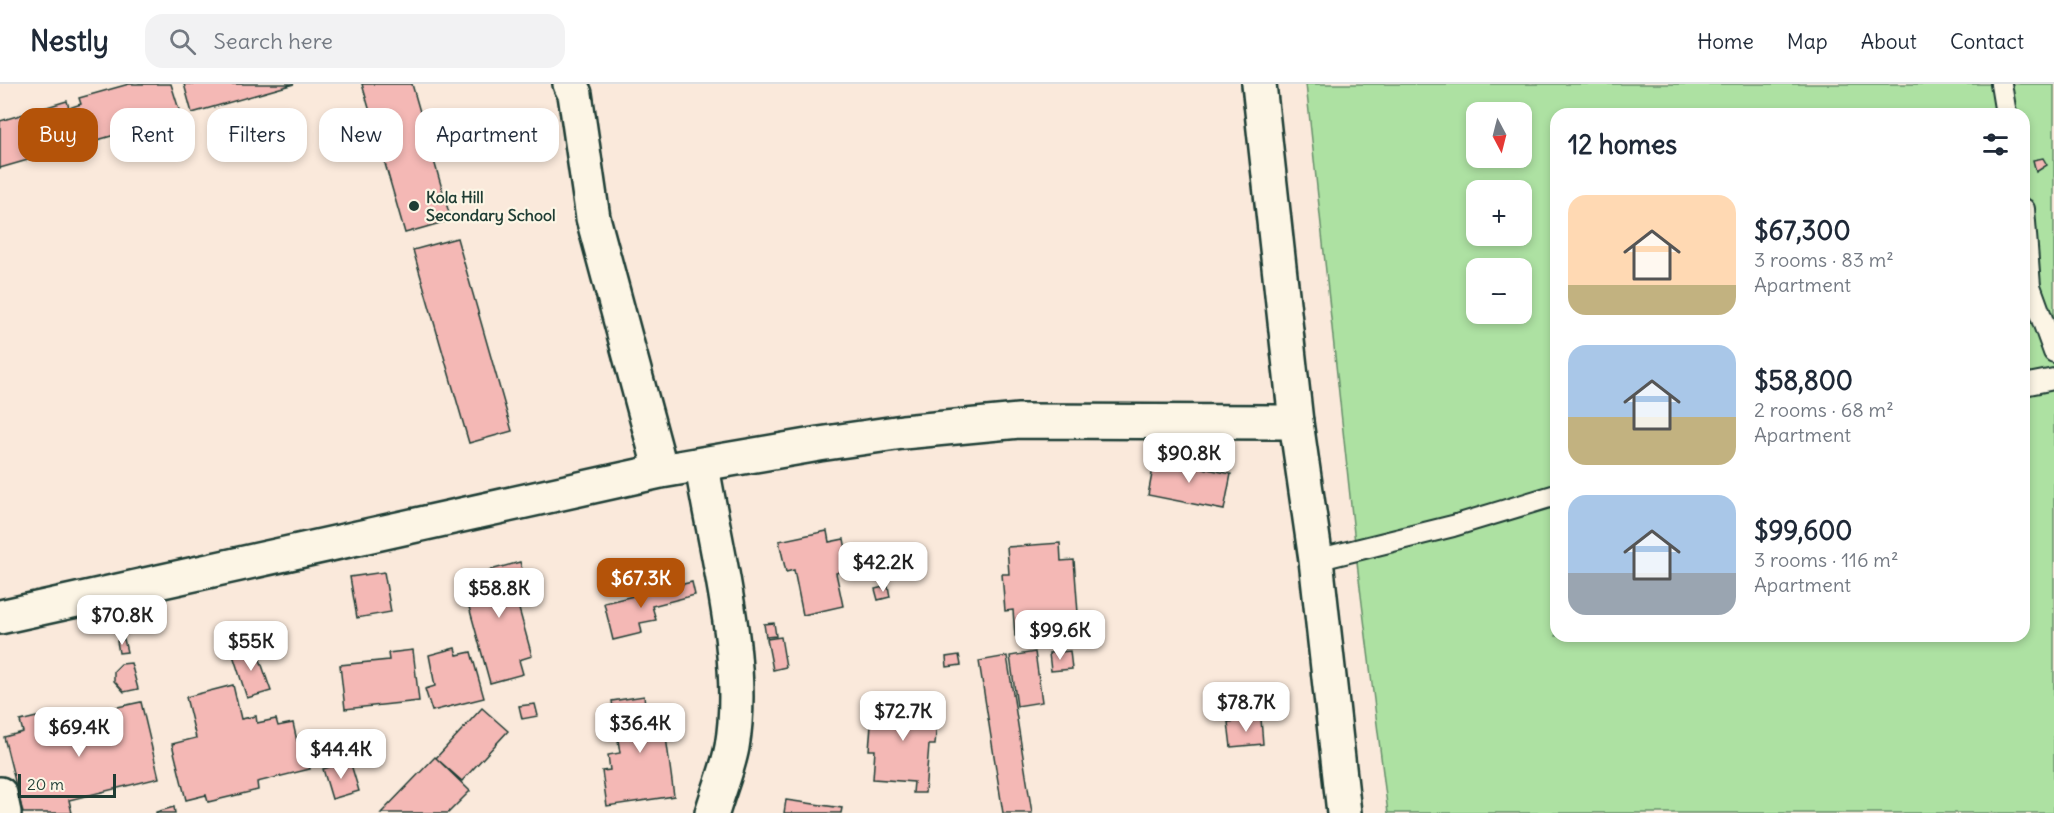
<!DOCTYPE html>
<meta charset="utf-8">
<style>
body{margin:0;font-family:Delius,sans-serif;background:#f2f2f3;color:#1f2937;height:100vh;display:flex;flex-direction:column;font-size:22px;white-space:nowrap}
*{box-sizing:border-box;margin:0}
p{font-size:20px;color:#747a83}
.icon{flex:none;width:33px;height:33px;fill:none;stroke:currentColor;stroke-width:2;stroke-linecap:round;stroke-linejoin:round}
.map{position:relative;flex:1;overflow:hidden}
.details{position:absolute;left:1550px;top:24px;width:480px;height:534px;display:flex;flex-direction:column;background:#fff;border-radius:18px;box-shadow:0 3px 9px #0003}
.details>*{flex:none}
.top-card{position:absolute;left:18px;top:24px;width:570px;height:54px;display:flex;gap:12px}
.needle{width:39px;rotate:173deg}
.controls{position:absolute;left:1466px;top:18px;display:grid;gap:12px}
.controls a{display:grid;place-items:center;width:66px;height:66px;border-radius:12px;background:#fff;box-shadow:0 3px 9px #0003;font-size:30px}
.scale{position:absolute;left:18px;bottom:15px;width:98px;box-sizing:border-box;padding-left:6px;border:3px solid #1f3d34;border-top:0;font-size:16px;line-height:21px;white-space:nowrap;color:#1f3d34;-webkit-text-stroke:4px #fcf5e5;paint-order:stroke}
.price{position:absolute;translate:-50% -51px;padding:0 14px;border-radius:12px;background:#fff;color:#222;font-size:20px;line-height:39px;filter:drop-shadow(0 2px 3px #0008)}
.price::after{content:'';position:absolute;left:50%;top:36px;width:18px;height:14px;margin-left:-9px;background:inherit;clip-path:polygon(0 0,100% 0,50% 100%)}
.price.active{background:#b45309;color:#fff}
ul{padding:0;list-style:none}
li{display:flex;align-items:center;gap:18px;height:150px;padding:0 18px}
li span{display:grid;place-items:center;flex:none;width:168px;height:120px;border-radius:18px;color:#555}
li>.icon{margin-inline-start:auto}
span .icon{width:72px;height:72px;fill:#fffc;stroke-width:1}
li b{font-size:26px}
h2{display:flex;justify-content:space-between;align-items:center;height:72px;padding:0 18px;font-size:26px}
.chip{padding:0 21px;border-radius:18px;background:#fff;box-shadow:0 3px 9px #0003;font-size:21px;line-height:54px}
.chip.active{background:#b45309;color:#fff}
header{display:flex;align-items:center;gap:36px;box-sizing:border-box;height:84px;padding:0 30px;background:#fff;border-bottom:2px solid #e0e1e3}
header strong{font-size:28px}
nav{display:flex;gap:33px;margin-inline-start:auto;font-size:21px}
.search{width:420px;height:54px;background:#f2f2f3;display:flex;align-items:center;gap:15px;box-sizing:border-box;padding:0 21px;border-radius:18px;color:#747a83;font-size:22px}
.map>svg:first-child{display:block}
</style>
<header>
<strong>Nestly</strong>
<div class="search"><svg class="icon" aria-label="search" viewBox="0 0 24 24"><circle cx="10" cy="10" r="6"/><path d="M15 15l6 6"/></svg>Search here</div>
<nav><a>Home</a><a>Map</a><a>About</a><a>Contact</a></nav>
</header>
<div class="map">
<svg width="2054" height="729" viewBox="0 0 2054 729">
<rect width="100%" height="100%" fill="#fae9db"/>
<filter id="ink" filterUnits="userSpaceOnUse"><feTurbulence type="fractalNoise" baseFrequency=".0167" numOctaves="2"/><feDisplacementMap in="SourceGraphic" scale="12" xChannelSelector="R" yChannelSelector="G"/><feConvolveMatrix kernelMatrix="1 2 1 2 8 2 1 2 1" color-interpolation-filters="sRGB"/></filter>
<g filter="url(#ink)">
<!-- green -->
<path fill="#ade1a2" stroke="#668f6b" stroke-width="1.5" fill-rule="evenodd" d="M1306,0H2054V729H1388L1358,487ZM1476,28H1521V74H1476ZM1556,30H2024V552H1556ZM1476,106H1521V152H1476ZM1476,184H1521V230H1476Z"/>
<!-- building -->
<path fill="#f4b8b5" stroke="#1f3d34" stroke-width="1.5" d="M129,0H171L181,32L0,84V37L67,17L69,24L81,20L79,14Z
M184,0H294L192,29Z
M362,0H412L451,136L405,149Z
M2043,74L2047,81L2036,88L2033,76Z
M457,154L512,347L469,359L413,166Z
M1155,374L1231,390L1224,426L1148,411Z
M827,447L829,458L844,455L850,485L836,489L843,522L803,531L794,486L786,488L779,457Z
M1060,459L1061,477L1074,476L1078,529L1067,530L1068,548L1015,552L1013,526L1005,527L1002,490H1009L1007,463Z
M520,478L529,510L516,514L532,572L519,576L523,590L490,599L461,494Z
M384,488L391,528L357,534L350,493Z
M692,498L695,511L652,522L656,536L640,539L642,549L613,556L604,519Z
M888,502L890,513L878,516L875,505Z
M774,539L776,552L766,553L764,540Z
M781,553L786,583L773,586L767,555Z
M124,555L127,568L119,569L117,557Z
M255,561L271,607L247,614L232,568Z
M455,564L457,571L471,568L484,614L432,627L425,605L435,602L429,571Z
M413,566L419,617L345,625L340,581L389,576L388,569Z
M1070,567L1072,585L1051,587L1049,569Z
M1035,568L1042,618L1017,622L1010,572Z
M959,571L961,581L947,583L946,573Z
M1007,572L1032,729H1003L979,577Z
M131,579L138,605L124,608L114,597V587L121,580Z
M233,601L241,635L256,632L257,639L276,635L278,642L293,639L297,657L303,655L310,685L257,698L258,706L208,718L206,711L186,716L172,660L196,654L186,613Z
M644,612L646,629L671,625L676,652L666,653L674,712L607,722L602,687L610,686L608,671L620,669L612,617Z
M873,617L938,622L935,661H929L925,709H913L914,698L873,695L875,666H869Z
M141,618L159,694L69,716L72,729H23L4,653L23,648L20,637L53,629L57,643L86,634L87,637L109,631L108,625Z
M535,620L538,632L522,635L519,622Z
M482,624L508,647L462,697L436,674Z
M1261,635L1263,660L1231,663L1228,638Z
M435,673L470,707L448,729H381Z
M350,677L359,707L332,715L323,685Z
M786,716L842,724L841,729H784Z
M174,723L175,729H156V728Z"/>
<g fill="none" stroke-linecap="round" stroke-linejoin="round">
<!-- service casing -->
<g stroke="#1f3d34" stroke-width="24">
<path id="service" d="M2001,0L2006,30
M2024,125L2030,202L2054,268
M2024,301L2054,295
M1316,476L1453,442L1556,411"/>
</g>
<!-- minor casing -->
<g stroke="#1f3d34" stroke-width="38">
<path id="minor" d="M570,0L575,10L593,134L661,387
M702,382C716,468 747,577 732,663C728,685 718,708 712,729
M0,533L661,387L819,360L903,348L1019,337L1296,338
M0,710L4,729"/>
</g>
<!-- tertiary casing -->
<g stroke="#1f3d34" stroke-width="38">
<path id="tertiary" d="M1259,0L1296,338L1316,476L1344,729"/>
</g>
<!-- service -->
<use href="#service" stroke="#fcf5e5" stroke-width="20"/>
<!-- minor -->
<use href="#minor" stroke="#fcf5e5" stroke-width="33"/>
<!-- tertiary -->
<use href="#tertiary" stroke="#fcf5e5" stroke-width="33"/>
</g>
</g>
<!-- markers -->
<circle fill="#1f3d34" stroke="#fcf5e5" stroke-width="2" cx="414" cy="122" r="6"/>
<g text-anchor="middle" stroke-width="4.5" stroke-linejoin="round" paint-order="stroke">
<!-- poi labels -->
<g font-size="16" font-weight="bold" fill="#1f3d34" stroke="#fcf5e5" text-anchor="start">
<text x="426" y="119">Kola Hill<tspan x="426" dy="18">Secondary School</tspan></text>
</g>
</g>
</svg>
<div class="controls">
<a><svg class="needle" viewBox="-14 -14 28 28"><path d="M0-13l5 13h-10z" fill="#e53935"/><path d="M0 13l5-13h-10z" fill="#747a83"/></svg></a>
<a>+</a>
<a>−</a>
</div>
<div class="scale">20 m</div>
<b class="price" style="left:1189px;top:400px">$90.8K</b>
<b class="price" style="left:883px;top:509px">$42.2K</b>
<b class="price active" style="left:641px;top:525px">$67.3K</b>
<b class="price" style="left:499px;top:535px">$58.8K</b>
<b class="price" style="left:122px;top:562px">$70.8K</b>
<b class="price" style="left:1060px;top:577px">$99.6K</b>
<b class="price" style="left:251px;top:588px">$55K</b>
<b class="price" style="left:1246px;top:649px">$78.7K</b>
<b class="price" style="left:903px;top:658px">$72.7K</b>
<b class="price" style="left:640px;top:670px">$36.4K</b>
<b class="price" style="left:79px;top:674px">$69.4K</b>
<b class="price" style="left:341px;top:696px">$44.4K</b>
<div class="top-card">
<a class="chip active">Buy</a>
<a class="chip">Rent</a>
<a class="chip">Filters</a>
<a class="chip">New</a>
<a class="chip">Apartment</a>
</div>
<section class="details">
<h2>12 homes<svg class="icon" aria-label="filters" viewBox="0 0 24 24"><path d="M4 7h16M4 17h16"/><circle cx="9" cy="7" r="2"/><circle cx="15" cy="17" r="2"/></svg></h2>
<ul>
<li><span style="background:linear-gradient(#ffd9b3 75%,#c2b280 0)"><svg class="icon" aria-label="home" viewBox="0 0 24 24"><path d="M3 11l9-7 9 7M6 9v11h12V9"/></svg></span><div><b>$67,300</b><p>3 rooms · 83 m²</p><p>Apartment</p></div></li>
<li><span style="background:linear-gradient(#a9c7e8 60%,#c2b280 0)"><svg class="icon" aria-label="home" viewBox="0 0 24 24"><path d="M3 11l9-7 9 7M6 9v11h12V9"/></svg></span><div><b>$58,800</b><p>2 rooms · 68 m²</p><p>Apartment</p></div></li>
<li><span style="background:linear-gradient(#a9c7e8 65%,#9aa5b1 0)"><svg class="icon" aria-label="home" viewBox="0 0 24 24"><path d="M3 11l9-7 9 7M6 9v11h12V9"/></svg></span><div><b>$99,600</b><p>3 rooms · 116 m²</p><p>Apartment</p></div></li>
</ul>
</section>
</div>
